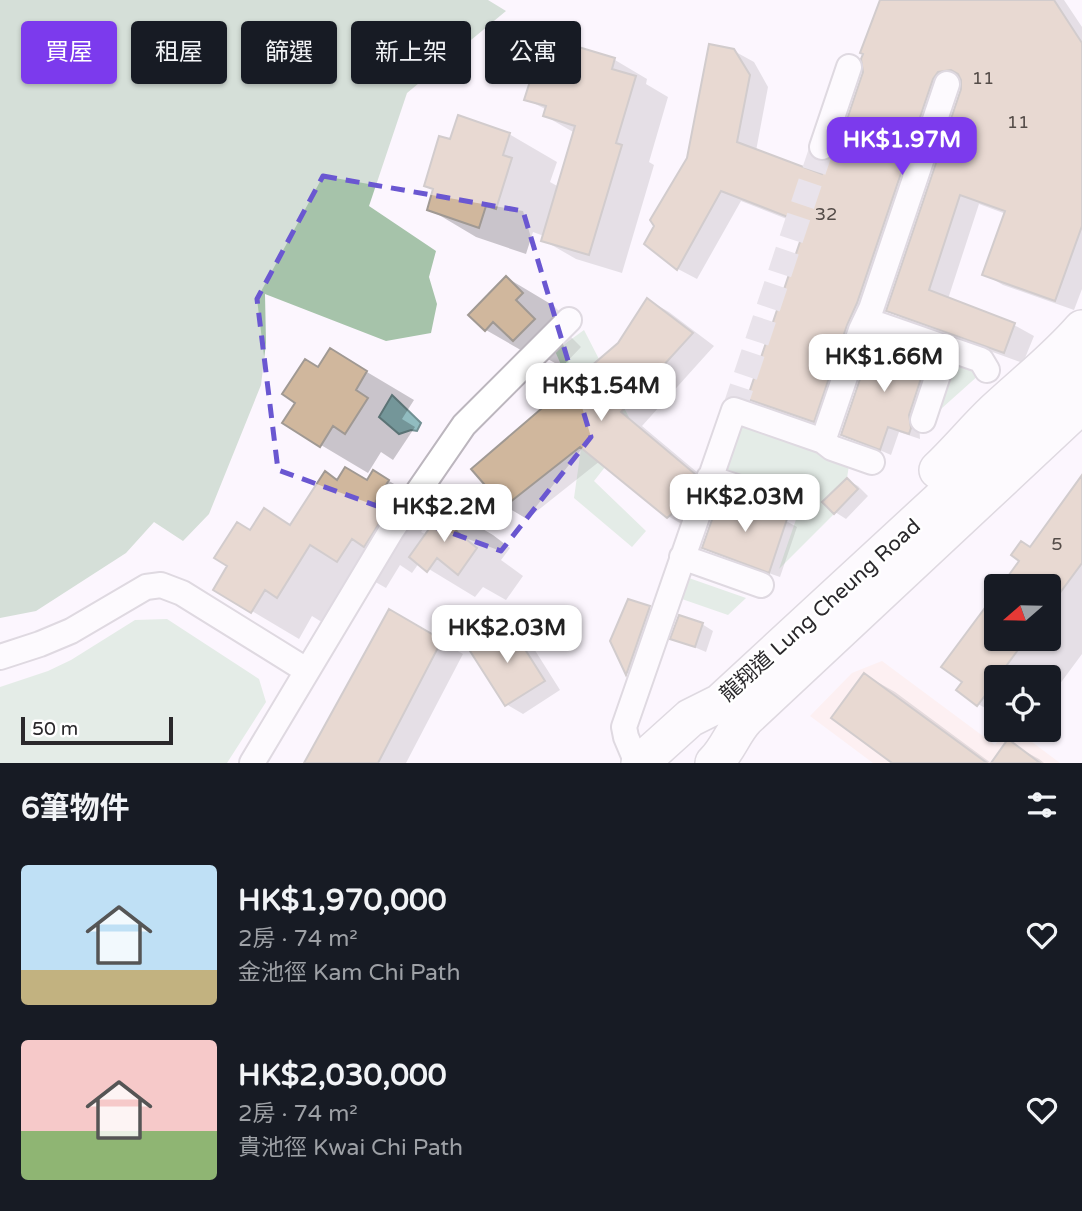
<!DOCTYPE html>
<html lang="zh-TW">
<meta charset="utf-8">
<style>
body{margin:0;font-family:"Varela Round","Noto Sans TC",sans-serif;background:#20242c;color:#f1f3f6;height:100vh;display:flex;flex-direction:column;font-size:26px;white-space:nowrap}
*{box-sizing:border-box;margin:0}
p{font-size:23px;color:#9ea1a6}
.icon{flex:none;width:38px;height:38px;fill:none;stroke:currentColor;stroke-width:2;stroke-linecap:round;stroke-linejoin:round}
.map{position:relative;height:763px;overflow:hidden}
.drawer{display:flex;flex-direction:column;background:#171b24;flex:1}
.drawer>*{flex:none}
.top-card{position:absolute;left:21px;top:21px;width:700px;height:63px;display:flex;gap:14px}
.needle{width:46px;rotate:250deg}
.buttons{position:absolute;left:984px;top:574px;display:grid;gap:14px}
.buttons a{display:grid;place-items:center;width:77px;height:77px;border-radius:7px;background:#171b24;box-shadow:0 2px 5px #0004;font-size:35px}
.scale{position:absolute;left:21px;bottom:18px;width:152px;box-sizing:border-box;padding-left:7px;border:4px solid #2a282b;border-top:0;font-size:19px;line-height:24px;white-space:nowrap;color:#2a282b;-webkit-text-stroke:5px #fff;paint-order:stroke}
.price{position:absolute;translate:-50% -60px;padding:0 16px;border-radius:14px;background:#fff;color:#222;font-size:23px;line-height:46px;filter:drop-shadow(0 2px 4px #0008)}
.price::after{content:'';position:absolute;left:50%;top:42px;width:21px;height:16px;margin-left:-10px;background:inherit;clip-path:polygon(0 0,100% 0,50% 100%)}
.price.active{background:#7c3aed;color:#fff}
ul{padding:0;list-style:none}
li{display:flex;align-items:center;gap:21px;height:175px;padding:0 21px}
li span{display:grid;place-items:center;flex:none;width:196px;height:140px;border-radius:7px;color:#555}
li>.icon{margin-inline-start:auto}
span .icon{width:84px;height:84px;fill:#fffc;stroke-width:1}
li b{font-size:30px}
h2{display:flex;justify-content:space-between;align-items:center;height:84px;padding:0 21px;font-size:30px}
.tag{padding:0 24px;border-radius:7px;background:#171b24;box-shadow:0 2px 5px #0004;font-size:24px;line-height:63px}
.tag.active{background:#7c3aed;color:#fff}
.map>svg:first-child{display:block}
</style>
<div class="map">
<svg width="1082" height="763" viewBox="0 0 1082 763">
<rect width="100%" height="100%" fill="#fcf6fe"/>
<!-- education -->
<path fill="#fee9e4" d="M882,661L995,745L1007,730H1016L1060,763H873L810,716L852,673Z"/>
<!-- green -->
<path fill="#c8e0cc" d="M584,330L635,429L594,481L646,531L632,547L574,498L585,420L555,351Z
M953,360L980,374L932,417Z
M740,420L850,459L847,478L823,502L834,514L779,569L802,502L722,474Z
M686,577L746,598L728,615L679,598Z
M167,619L259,679L266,702L227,763H0V687L48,671L71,660L135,620Z"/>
<!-- forest -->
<path fill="#a6c3aa" d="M0,0H488L506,11L407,93L369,206L436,251L429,277L437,304L431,333L386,341L265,294L266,343L261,385L209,514L183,541L154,522L126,553L36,611L0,618Z"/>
<!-- water -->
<path fill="#91bcc0" stroke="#729093" stroke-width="2" d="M392,395L421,423L417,431L411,430L399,434L379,417Z"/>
<!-- shadow -->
<path fill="#0003" d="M882,0H1064L1082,27V289L1074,310L1003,285L984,274L1006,214L979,204L948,299L1014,325L1034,336L1023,363L907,321L888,310L963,89V81L957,83L833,432L769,409L749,398L807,227L741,201L697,279L678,269L647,243L688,159L734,51L754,62L768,87L756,151L824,176L838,153L865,72Z
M566,45L615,60L647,79L646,84L668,97L649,162L654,165L622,273L576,259L543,240L544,236L533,232L526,254L476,237L429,209L435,190L426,185L451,141L509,134L557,162L550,182L559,187L575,133L545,116L547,110L526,99L563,56Z
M507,278L554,306L569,321L562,328L581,347L562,367L537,353L533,357L486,330Z
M648,300L669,312L714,346L642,426L716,488L690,529L668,516L600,461L527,519L505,506L619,344Z
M875,341L927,359L938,365L919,422L920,439L899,432L891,455L843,434Z
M330,350L414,400L402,419L415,427L393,460L381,452L368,473L321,445L319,369Z
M374,472L436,509L421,532L427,535L447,508L493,535L510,548L501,560L523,576L506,600L483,587L475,597L419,563L412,573L400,565L386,588L358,572L325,624L312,616L299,639L252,611L251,532L292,527L338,481L368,482Z
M1082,478V654L1048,700V677H996V714L978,704L996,639H1048V586H1003Z
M847,480L858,486L868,496L846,519L835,512Z
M786,521L797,527L780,577L715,554L704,547Z
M629,601L649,608L666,618L643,683L628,674L612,641Z
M389,611L463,654L406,763H306Z
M702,624L713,631L706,652L673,638Z
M509,627L526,636L560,690L523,714L506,704Z
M865,675L895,692L991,763H895Z
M1008,742L1039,759L1044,763H993Z"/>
<!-- building -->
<path fill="#d0b79d" stroke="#a09993" stroke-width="2" d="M880,0H1054L1082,43V226L1055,301L982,275L1005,211L960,195L929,290L1015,323L1004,353L886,311L961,89V80L958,74L951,70L938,72L933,79L857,303L847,325L814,422L747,399L806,224L721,191L677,270L644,244L654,226L650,220L687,158L709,44L734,49L750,75L737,142L822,174L827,161L836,152L863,72L861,59L863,54L860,53Z
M565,43L615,58L612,69L636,76L616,143L622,145L589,255L541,241L575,126L543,116L546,106L524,100L541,47L562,53Z
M458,115L510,133L503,155L512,158L496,209L486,206L479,228L427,210L433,189L424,186L439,136L450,139Z
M506,276L523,293L516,300L535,319L513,341L493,322L485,331L468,315Z
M647,298L693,333L621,412L695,474L687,501L667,518L580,447L504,507L471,469L618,343Z
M874,338L928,357L909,415L911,428L909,434L888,427L880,450L841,435Z
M330,348L367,371L356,390L368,398L345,434L333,426L320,447L282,423L295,403L282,394L305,359L318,367Z
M345,467L367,480L373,470L389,480L375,503L387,511L364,547L352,539L337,562L310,545L277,598L265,590L251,613L213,590L227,566L214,558L237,522L250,530L264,508L290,525L325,471L337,480Z
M1082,475V563L1048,609V586H1001L1019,561L1011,555L1021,541L1030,547Z
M847,478L858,489L834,514L822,502Z
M720,497L787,519L769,573L702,548Z
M446,505L464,519L456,531L477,548L458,575L437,558L427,572L409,557Z
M996,593V639H1026L998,677H996V681L977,706L956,690L962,682L941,667Z
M628,599L650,606L626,675L610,641Z
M389,609L442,640L378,763H304Z
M679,615L703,623L695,647L670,639Z
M509,624L545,681L505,706L470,651Z
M864,673L987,763H892L831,718Z
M1008,739L1040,763H991Z"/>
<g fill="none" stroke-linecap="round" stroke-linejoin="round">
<!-- minor-tunnel -->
<path stroke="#d2cdd4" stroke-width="24" stroke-dasharray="24 12" stroke-linecap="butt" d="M734,410L822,147"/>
<!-- minor casing -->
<g stroke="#bcb6be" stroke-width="28">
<path id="minor" d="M822,147L849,67
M866,320L981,360L987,370
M923,420L947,348
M823,441L861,330L871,309L947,84
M709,478L795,506
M682,557L761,585
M0,657L40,644L71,631L146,587L161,585L182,593L306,670
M252,763L391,531L464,425L569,320
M637,763L626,737L624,727L734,410L823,441L832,448L872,462"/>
</g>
<!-- highway casing -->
<g stroke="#bcb6be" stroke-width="40">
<path id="highway" d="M938,470C958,451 975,430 995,411C1024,384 1056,359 1082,329
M640,763L690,718L720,703L1082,369
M714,763C728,750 733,731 746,718L1082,404"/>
</g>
<!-- minor -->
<use href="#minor" stroke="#fff" stroke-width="24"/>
<!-- highway -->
<use href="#highway" stroke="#fff" stroke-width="37"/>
</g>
<!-- marked area -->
<path d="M0 0H1082V763H0ZM323,176L523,211L591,437L501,551L278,470L257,299Z" fill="#fcf6fe" fill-opacity=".55" fill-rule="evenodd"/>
<path fill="none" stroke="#6a57d1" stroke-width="5" stroke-dasharray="14 9" stroke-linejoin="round" d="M323,176L523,211L591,437L501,551L278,470L257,299Z"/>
<g text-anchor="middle" stroke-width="5" stroke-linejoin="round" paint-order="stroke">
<!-- number labels -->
<g font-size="18" fill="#544c48">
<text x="983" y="84">11</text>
<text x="1018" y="128">11</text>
<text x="826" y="220">32</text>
<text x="1057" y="550">5</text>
</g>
<!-- street labels -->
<g font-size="21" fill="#2a282b" stroke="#fff">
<text transform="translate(820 610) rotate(-42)" y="7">龍翔道 Lung Cheung Road</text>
</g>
</g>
</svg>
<div class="buttons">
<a><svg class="needle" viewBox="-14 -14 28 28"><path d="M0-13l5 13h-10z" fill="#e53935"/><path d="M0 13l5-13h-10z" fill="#9ea1a6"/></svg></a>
<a><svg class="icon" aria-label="locate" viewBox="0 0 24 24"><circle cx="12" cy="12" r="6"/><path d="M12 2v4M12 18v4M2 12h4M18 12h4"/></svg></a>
</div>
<div class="scale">50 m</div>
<b class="price active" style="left:902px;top:177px">HK$1.97M</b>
<b class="price" style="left:884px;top:394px">HK$1.66M</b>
<b class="price" style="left:601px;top:423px">HK$1.54M</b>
<b class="price" style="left:745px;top:534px">HK$2.03M</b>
<b class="price" style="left:444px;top:544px">HK$2.2M</b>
<b class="price" style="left:507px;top:665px">HK$2.03M</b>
<div class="top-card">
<a class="tag active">買屋</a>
<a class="tag">租屋</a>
<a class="tag">篩選</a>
<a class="tag">新上架</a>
<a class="tag">公寓</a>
</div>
</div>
<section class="drawer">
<h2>6筆物件<svg class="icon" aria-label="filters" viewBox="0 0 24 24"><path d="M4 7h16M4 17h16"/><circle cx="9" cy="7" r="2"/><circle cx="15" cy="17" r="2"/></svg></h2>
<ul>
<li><span style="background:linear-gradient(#bfe0f5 75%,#c2b280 0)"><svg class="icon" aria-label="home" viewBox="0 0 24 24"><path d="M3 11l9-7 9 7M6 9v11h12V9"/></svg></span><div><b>HK$1,970,000</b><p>2房 · 74 m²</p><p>金池徑 Kam Chi Path</p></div><svg class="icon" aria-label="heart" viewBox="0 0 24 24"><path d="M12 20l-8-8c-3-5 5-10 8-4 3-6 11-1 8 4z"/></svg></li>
<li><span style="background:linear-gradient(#f6c9c9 65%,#8fb573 0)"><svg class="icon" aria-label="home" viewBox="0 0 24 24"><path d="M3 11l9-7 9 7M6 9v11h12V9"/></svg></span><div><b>HK$2,030,000</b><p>2房 · 74 m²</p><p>貴池徑 Kwai Chi Path</p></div><svg class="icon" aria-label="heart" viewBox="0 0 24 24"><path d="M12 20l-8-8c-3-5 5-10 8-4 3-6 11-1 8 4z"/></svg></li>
</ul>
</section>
